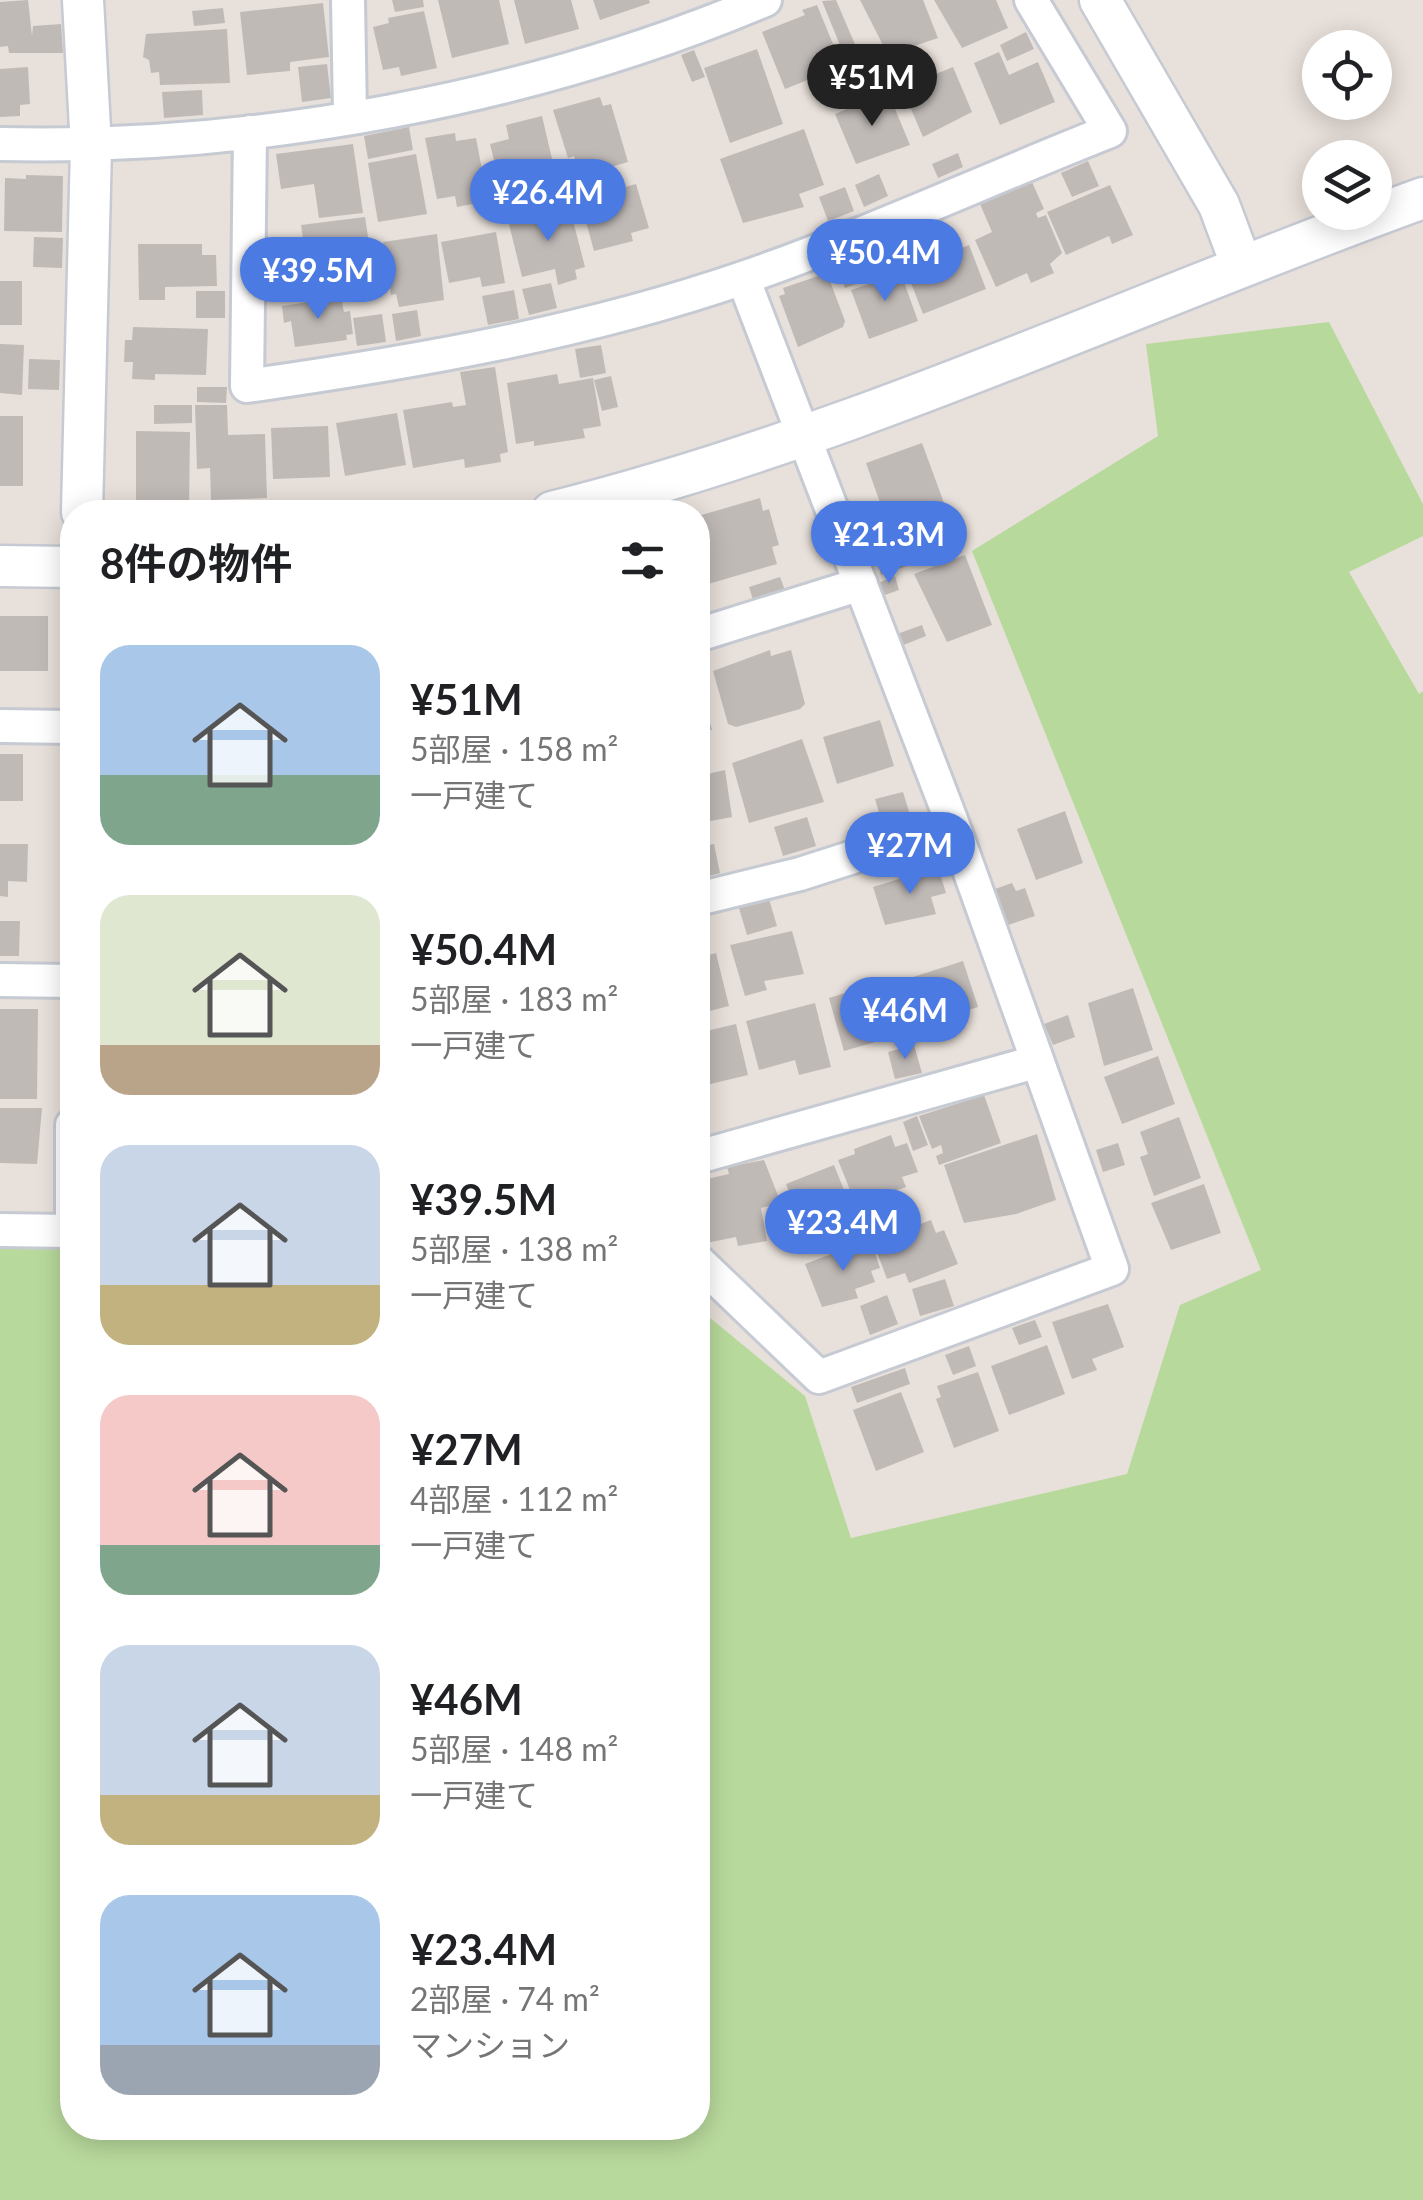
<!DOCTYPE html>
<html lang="ja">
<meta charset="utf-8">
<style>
body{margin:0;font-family:Lato,"Noto Sans JP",sans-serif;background:#f6f6f6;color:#202124;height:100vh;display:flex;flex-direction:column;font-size:38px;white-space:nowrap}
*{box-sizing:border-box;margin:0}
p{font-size:32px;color:#757577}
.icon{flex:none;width:55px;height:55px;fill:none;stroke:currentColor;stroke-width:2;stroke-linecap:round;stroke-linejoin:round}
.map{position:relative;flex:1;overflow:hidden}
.panel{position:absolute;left:60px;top:500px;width:650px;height:1640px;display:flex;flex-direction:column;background:#fff;border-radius:40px;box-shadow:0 5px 25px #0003}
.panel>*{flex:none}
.controls{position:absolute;left:1302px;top:30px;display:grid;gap:20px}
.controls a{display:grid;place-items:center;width:90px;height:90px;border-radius:50%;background:#fff;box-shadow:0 5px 25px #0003;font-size:50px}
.price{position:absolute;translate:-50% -85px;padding:0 22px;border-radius:35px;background:#4c7ae3;color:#fff;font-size:32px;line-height:65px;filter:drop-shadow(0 2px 5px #0008)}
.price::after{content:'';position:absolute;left:50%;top:60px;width:30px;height:22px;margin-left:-15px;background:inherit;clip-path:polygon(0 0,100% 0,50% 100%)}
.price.selected{background:#222;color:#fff}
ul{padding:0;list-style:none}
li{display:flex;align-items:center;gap:30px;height:250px;padding:0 40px}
li span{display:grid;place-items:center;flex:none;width:280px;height:200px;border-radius:30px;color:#555}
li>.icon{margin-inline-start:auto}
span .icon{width:120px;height:120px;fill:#fffc;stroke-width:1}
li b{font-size:42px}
h2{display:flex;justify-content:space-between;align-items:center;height:120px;padding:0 40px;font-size:42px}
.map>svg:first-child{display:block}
</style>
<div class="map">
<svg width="1423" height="2200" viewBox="0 0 1423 2200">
<rect width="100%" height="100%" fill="#e8e0da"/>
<!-- green -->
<path fill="#b8d99c" d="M1329,322L1423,504V536L1349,572L1419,694L1423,691V2200H0V1247H72V2128H698V1308L805,1396L851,1538L1127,1474L1180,1305L1261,1270L972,551L1158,436L1146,344Z"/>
<!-- building -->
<path fill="#c0bab7" d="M28,0L32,36L33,26L61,24L63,53H9L8,46L0,47V2Z
M392,0H423L424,7L395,12Z
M438,0H499L509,44L452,58Z
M514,0H571L579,29L525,44Z
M593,0H649L650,3L600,20Z
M836,0L857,49L844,55L822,1Z
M860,0H923L938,38L888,55Z
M934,0H996L1008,28L962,48Z
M323,3L329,57L290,62V71L247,75L240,12Z
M817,5L842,66L785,89L762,32L805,15L802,10Z
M223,8L225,23L194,26L192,11Z
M424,11L437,68L401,76L399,67L383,70L373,27L389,23L388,18Z
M227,29L230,83L160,85L159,72L151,73L149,60L143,57L146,34Z
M1026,32L1034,49L1007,61L1000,45Z
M757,49L783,124L730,143L704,68Z
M694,50L705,77L692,82L681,55Z
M999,52L1009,75L1038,62L1055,102L1000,125L974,63Z
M327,64L331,98L302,102L298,67Z
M28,67L30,104L20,105V116L0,117V69Z
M953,67L972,112L923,137L902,88Z
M202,90L203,115L164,118L162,92Z
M888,92L910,145L856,164L835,114Z
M600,97L603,106L611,104L628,162L580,176L574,156L568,158L553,110Z
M542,116L556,176L501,189L490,144L509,139L506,125Z
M409,127L413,150L368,159L364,136Z
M804,129L824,185L799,194L804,207L743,223L720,159Z
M455,133L456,141L476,138L488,201L457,207L455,196L437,199L425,138Z
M353,144L363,213L319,218L314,184L281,189L276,154Z
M958,153L963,167L938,178L932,164Z
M416,154L427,214L378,222L368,163Z
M1088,161L1099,186L1072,197L1061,173Z
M879,174L888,196L864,207L855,185Z
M26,175L63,176L62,232L4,231L5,178L26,179Z
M1032,182L1044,209L1036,213L1038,218L1046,215L1062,253L1050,264L1054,273L1031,283L1027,273L996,287L975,240L992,232L980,204Z
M636,184L649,228L631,233L633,241L594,251L580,200Z
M1110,185L1133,235L1112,244L1109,236L1066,255L1047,212Z
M845,187L854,211L828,221L819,197Z
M569,205L585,267L575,270L577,279L558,285L555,269L522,277L508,220Z
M365,217L371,256L307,265L301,225Z
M496,232L505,283L482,287L480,277L449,283L441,242Z
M437,234L444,300L399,307L396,294L391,295L383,242Z
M34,237L63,238L62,268L33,267Z
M138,244H202V255H216L217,286L165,287V300H139Z
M969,245L986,289L923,314L906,270Z
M850,261L859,283L845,288L837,266Z
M891,264L895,273L900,271L918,321L869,339L851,290L884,279L880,268Z
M827,273L845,321L843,327L798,347L779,296L785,294L783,288Z
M0,281H22V325H0Z
M551,283L557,308L529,315L522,289Z
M514,290L519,319L488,325L482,296Z
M196,291H225V318H196Z
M341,297L344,312L350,311L353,334L346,335L347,340L295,347L291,321L284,323L282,306Z
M417,310L421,336L396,341L392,314Z
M382,314L386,342L357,346L353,318Z
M133,327L208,329L206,375L155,374V380L132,379L133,362H124L125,340H132Z
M0,344L24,345L22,395L0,393Z
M601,345L606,373L580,378L575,349Z
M29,359L60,360L59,390L28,389Z
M495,367L508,452L500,454L501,462L465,468L464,459L413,468L403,410L452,402L453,407L466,405L460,372Z
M557,374L559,384L593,378L601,426L583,429L585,438L534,446V441L516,444L507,383Z
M611,376L618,407L602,411L594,380Z
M197,387H227L226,403L197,402Z
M154,405H192V423L154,424Z
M195,405H227L228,435L265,434L267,498L211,500L210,468L197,469Z
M397,413L406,465L345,476L336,423Z
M0,416H23V486H0Z
M328,426L330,477L273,479L271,428Z
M136,431L190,432L189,512L136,511Z
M922,443L951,522L894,542L866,463Z
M760,498L763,511L769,509L779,545L772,547L777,564L698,587V516Z
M881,532L891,558L875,563L865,537Z
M918,552L921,561L881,575L879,566Z
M965,555L992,625L947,642L914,574Z
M895,576L899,590L882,596L878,583Z
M780,577L786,593L754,603L749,587Z
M0,616H48V671H0Z
M922,625L926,636L901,646L897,634Z
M770,650L771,656L791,650L805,704L800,709L736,727L728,724L713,671Z
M702,693L712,730L707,731L709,741L698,745V694Z
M880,720L894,766L837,784L823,737Z
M802,739L824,802L749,823L732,763Z
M0,754H23V801H0Z
M725,770L732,817L700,823L698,830V776Z
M903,792L910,815L882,823L875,799Z
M1065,811L1083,863L1036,880L1017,829Z
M807,817L816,846L783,856L774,827Z
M0,844H28L27,882L8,881V897L0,896Z
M714,844L720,873L698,879V847Z
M938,867L946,893L931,897L936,914L885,925L873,887Z
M1012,883L1016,891L1025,888L1035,916L1008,925L995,889Z
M769,899L777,926L747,935L739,908Z
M0,921H20L19,956H0Z
M792,931L804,974L764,981L767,990L745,996L730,945Z
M716,953L729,1006L698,1014V958Z
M963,961L978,1007L953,1015L950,1008L920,1017L907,979Z
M887,980L900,1025L876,1032L879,1041L844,1051L829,998Z
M1133,988L1153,1050L1104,1066L1088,1003Z
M815,1003L831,1067L799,1075L795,1060L759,1070L746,1021Z
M0,1009H38L37,1099H0Z
M1068,1015L1075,1037L1053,1045L1044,1024Z
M736,1024L748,1075L698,1087V1033Z
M914,1045L922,1073L895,1079L888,1052Z
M1158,1056L1175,1104L1122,1124L1104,1077Z
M984,1095L1001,1143L939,1165L936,1156L943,1153L941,1145L932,1149L919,1116Z
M0,1108H42L37,1164L0,1163Z
M917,1116L928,1145L913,1151L903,1122Z
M1179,1117L1201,1178L1154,1196L1140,1157L1148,1154L1140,1132Z
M1037,1134L1056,1200L1016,1214L964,1223L944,1165Z
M891,1135L895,1147L907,1143L918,1172L902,1177L906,1187L856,1205L838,1160L855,1154L854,1149Z
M1118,1143L1125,1165L1103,1172L1096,1150Z
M764,1160L781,1203L761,1208L767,1241L738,1246L736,1237L701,1244L698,1181L729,1174L727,1167Z
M834,1165L855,1217L847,1220L854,1237L826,1248L821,1235L806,1236L786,1184Z
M1204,1184L1221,1233L1171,1250L1151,1203Z
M870,1205L880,1231L870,1235L859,1209Z
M931,1220L936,1233L944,1230L958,1264L909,1283L905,1273L887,1279L873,1242Z
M863,1242L864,1246L872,1244L880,1268L871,1271L875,1282L855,1289L858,1298L822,1307L805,1264Z
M945,1279L954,1306L920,1316L912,1289Z
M887,1295L898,1324L870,1335L860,1306Z
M1108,1304L1124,1347L1092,1359L1097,1370L1072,1379L1052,1322Z
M1035,1320L1042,1337L1019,1345L1012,1328Z
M1047,1345L1065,1394L1009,1415L991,1366Z
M969,1346L976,1366L953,1375L945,1355Z
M905,1368L910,1384L857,1403L851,1387Z
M978,1372L999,1431L954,1448L936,1399L941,1397L937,1386Z
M901,1392L924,1452L876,1471L853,1410Z"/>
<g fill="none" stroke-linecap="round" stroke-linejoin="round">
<!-- minor casing -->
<g stroke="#c6cad3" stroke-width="38">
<path id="minor" d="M348,0L350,115
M250,132L247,386C415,362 583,333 743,278C867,235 988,179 1110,131L1031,0
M0,144C254,150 531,99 765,0
M698,635L861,584
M0,726L72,727
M698,899L800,874L953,825
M0,980L72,981
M698,1157L1035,1062
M0,1230L72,1231
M72,1231V1125
M698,1261L819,1377L1112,1269L953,825L743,278"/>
</g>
<!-- tertiary casing -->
<g stroke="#c6cad3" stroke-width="45">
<path id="tertiary" d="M1100,0L1219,205L1241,264
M82,512L91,147L83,0
M552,512C852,437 1133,303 1423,198
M0,566L72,567"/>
</g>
<!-- minor -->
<use href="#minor" stroke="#fff" stroke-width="32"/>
<!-- tertiary -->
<use href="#tertiary" stroke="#fff" stroke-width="40"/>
</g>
</svg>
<div class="controls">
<a><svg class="icon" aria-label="locate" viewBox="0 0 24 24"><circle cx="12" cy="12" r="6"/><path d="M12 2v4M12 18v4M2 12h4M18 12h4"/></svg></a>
<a><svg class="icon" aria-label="layers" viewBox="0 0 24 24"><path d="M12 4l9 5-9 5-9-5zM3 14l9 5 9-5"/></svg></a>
</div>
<b class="price selected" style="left:872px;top:129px">¥51M</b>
<b class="price" style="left:548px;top:244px">¥26.4M</b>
<b class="price" style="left:885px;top:304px">¥50.4M</b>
<b class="price" style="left:318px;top:322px">¥39.5M</b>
<b class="price" style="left:889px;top:586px">¥21.3M</b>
<b class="price" style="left:910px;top:897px">¥27M</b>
<b class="price" style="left:905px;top:1062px">¥46M</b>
<b class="price" style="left:843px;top:1274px">¥23.4M</b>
<section class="panel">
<h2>8件の物件<svg class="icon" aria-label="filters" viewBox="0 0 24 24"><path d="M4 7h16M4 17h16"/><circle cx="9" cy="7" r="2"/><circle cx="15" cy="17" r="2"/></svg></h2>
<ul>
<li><span style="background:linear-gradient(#a9c7e8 65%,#7fa58c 0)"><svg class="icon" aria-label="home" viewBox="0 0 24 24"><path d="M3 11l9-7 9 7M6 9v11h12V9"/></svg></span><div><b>¥51M</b><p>5部屋 · 158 m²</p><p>一戸建て</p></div></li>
<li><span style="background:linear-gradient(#dfe7d0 75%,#b9a48a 0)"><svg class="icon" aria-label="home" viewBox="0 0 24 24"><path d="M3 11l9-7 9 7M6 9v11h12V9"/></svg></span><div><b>¥50.4M</b><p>5部屋 · 183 m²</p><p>一戸建て</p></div></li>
<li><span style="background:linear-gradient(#c9d6e8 70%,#c2b280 0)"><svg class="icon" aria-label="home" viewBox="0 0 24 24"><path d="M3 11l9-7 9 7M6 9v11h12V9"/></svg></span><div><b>¥39.5M</b><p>5部屋 · 138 m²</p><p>一戸建て</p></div></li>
<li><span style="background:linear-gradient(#f6c9c9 75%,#7fa58c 0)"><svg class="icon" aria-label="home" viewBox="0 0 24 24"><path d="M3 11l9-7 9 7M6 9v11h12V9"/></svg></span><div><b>¥27M</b><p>4部屋 · 112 m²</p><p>一戸建て</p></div></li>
<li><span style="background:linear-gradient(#c9d6e8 75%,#c2b280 0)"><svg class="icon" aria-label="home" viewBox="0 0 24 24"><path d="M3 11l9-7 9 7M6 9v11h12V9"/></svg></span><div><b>¥46M</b><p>5部屋 · 148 m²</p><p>一戸建て</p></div></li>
<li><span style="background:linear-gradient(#a9c7e8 75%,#9aa5b1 0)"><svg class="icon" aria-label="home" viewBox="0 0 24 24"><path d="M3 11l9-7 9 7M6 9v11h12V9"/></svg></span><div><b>¥23.4M</b><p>2部屋 · 74 m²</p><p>マンション</p></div></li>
</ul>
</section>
</div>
